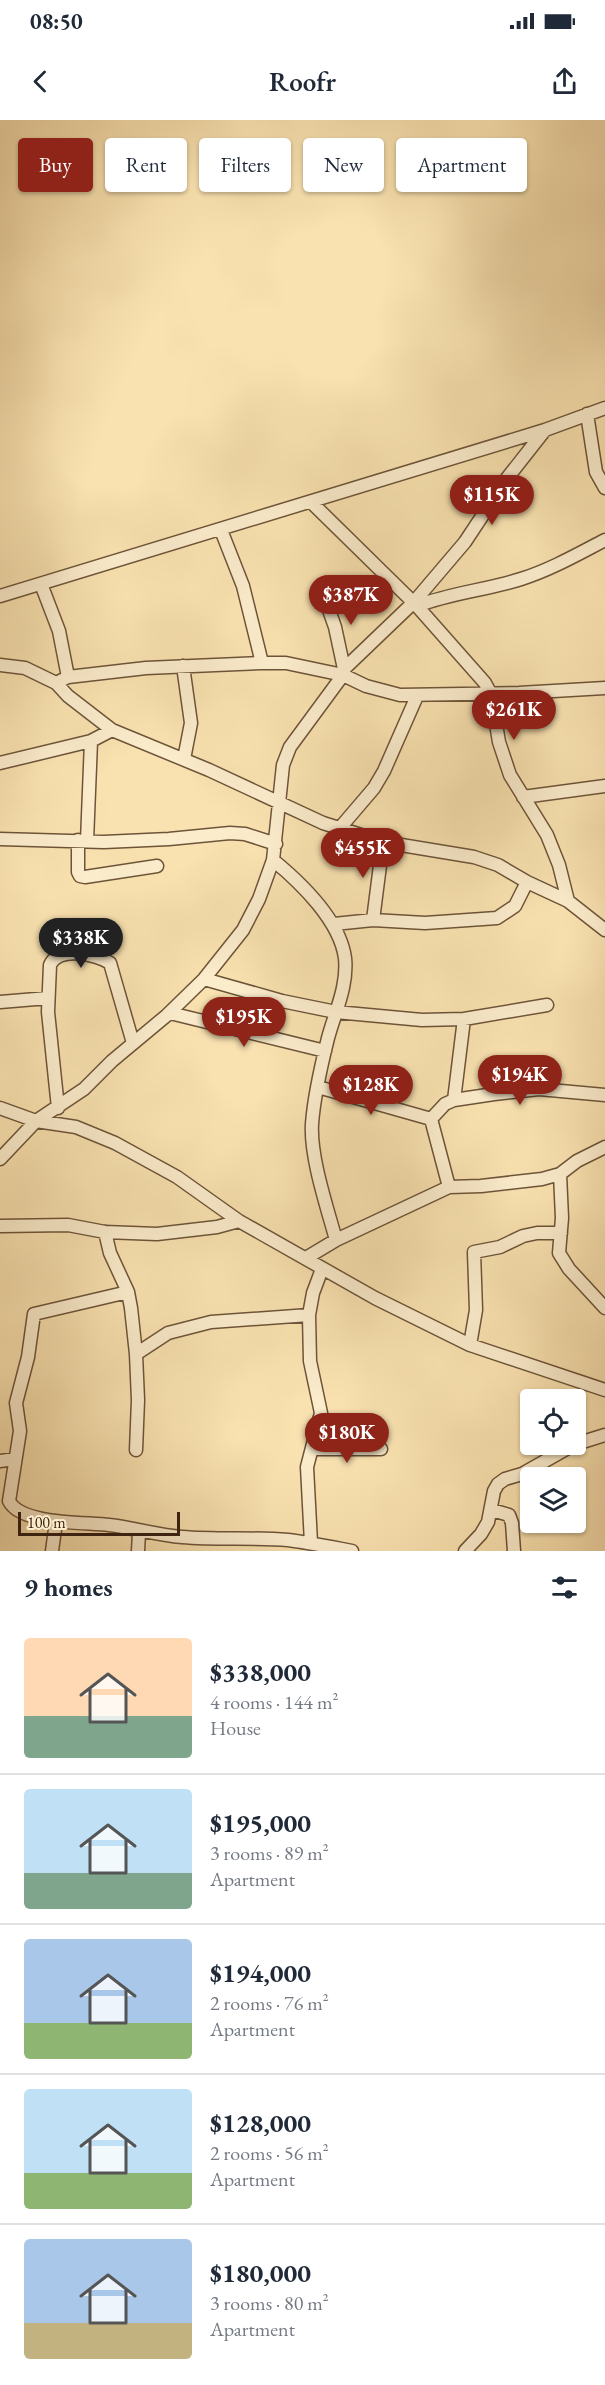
<!DOCTYPE html>
<meta charset="utf-8">
<style>
body{margin:0;font-family:"EB Garamond",serif;background:#f2f2f3;color:#1f2937;height:100vh;display:flex;flex-direction:column;font-size:22px;white-space:nowrap}
*{box-sizing:border-box;margin:0}
p{font-size:20px;color:#747a83}
.icon{flex:none;width:33px;height:33px;fill:none;stroke:currentColor;stroke-width:2;stroke-linecap:round;stroke-linejoin:round}
.map{position:relative;height:1431px;overflow:hidden}
.side{display:flex;flex-direction:column;background:#fff;flex:1}
.side>*{flex:none}
.top-card{position:absolute;left:18px;top:18px;width:570px;height:54px;display:flex;gap:12px}
.buttons{position:absolute;left:520px;top:1269px;display:grid;gap:12px}
.buttons a{display:grid;place-items:center;width:66px;height:66px;border-radius:6px;background:#fff;box-shadow:0 2px 4px #0004;font-size:30px}
.scale{position:absolute;left:18px;bottom:15px;width:162px;box-sizing:border-box;padding-left:6px;border:3px solid #3e2411;border-top:0;font-size:16px;line-height:21px;white-space:nowrap;color:#3e2411;-webkit-text-stroke:4px #fbeccc;paint-order:stroke}
.price{position:absolute;translate:-50% -51px;padding:0 14px;border-radius:21px;background:#8f2418;color:#fff;font-size:20px;line-height:39px;filter:drop-shadow(0 2px 3px #0008)}
.price::after{content:'';position:absolute;left:50%;top:36px;width:18px;height:14px;margin-left:-9px;background:inherit;clip-path:polygon(0 0,100% 0,50% 100%)}
.price.active{background:#222;color:#fff}
ul{padding:0;list-style:none}
li{display:flex;align-items:center;gap:18px;height:150px;padding:0 24px}
li+li{border-top:2px solid #e0e1e3}
li span{display:grid;place-items:center;flex:none;width:168px;height:120px;border-radius:6px;color:#555}
li>.icon{margin-inline-start:auto}
span .icon{width:72px;height:72px;fill:#fffc;stroke-width:1}
li b{font-size:26px}
h2{display:flex;justify-content:space-between;align-items:center;height:72px;padding:0 24px;font-size:26px}
.chip{padding:0 21px;border-radius:6px;background:#fff;box-shadow:0 2px 4px #0004;font-size:21px;line-height:54px}
.chip.active{background:#8f2418;color:#fff}
.status{display:flex;justify-content:space-between;align-items:center;height:42px;padding:0 30px;background:#fff;direction:ltr}
.status svg{height:16px;fill:currentColor}
header{display:flex;justify-content:space-between;align-items:center;height:78px;padding:0 24px;background:#fff;font-size:27px;font-weight:600}
.map>svg:first-child{display:block}
</style>
<div class="status"><b>08:50</b><svg viewBox="0 0 49 12"><path d="M0 12V9h3v3zM5 12V6h3v6zM10 12V3h3v9zM15 12V0h3v12zM26 1h20v11H26zM47 4h2v5h-2z"/></svg></div>
<header><svg class="icon" aria-label="back" viewBox="0 0 24 24"><path d="M15 5l-7 7 7 7"/></svg>Roofr<svg class="icon" aria-label="share" viewBox="0 0 24 24"><path d="M12 15V3M7 8l5-5 5 5M5 13v7h14v-7"/></svg></header>
<div class="map">
<svg width="605" height="1431" viewBox="0 0 605 1431">
<rect width="100%" height="100%" fill="#f9e2b0"/>
<filter id="stains"><feTurbulence type="fractalNoise" baseFrequency=".00333" numOctaves="4"/><feColorMatrix values="0 0 0 0 .2 0 0 0 0 .09 0 0 0 0 .02 0 0 0 .5 -.17"/></filter>
<radialGradient id="worn" r=".72"><stop offset=".6" stop-color="#630" stop-opacity="0"/><stop offset="1" stop-color="#630" stop-opacity=".3"/></radialGradient>
<g fill="none" stroke-linecap="round" stroke-linejoin="round">
<!-- minor casing -->
<g stroke="#6d5439" stroke-width="15">
<path id="minor" d="M587,294L596,352L605,368
M311,382L417,486C450,473 487,470 521,459C550,450 578,434 605,420
M221,410L243,466L262,543
M41,464L59,511L68,557
M323,473L335,507L344,549
M0,476L545,310L605,288
M417,486L485,563L491,574L499,622L510,655L547,715L559,745L568,781
M0,545L25,548L56,563L68,576L112,610L209,650L323,703L383,722L474,737L498,745L527,762L568,781L605,810
M183,546L191,603L184,639
M56,563L68,557L146,548L262,543H286L343,555L366,566L400,575L519,573L605,568
M0,643L91,621L112,610
M523,677L605,666
M339,709L374,668L384,651L417,576
M0,719L104,722L169,719L230,713L245,714L276,724
M78,720V752L80,756L85,757L157,746
M87,721L91,621
M273,740C301,763 340,801 345,838C348,866 335,892 328,918C321,946 314,976 312,1004C310,1037 327,1087 336,1120
M373,800L383,722
M334,804L373,800L425,803L497,798L515,786L527,762
M204,859L282,881L336,892L422,900L464,899L547,885
M0,882L48,878
M170,893L325,931
M318,967L431,999
M454,980L464,899
M0,988L36,1001L76,1007L115,1023L177,1057L239,1101L375,1178L470,1225L605,1270
M58,988L48,892L50,845C59,826 96,834 110,843L133,923
M431,999L445,984L454,980L494,974L539,969L605,975
M431,999L449,1067
M0,1039L36,1001L84,969L112,941L166,896L204,859L243,810L259,779L273,740L283,645L290,627L343,555L344,549L414,482L465,422L508,357L545,310
M560,1054L562,1098L559,1133L569,1149L605,1188
M0,1106L68,1105L105,1112L157,1114L217,1107L239,1101
M105,1112L110,1133L128,1172L131,1188L136,1234L138,1280L136,1330
M306,1138L336,1120L449,1067L481,1066L542,1059L560,1054L577,1041L605,1027
M128,1172L34,1194L28,1237L16,1283L20,1311L9,1381C21,1405 86,1402 109,1405C134,1408 157,1415 182,1417C217,1420 253,1417 288,1420C310,1423 331,1427 352,1431
M470,1225L476,1190L474,1132L500,1127L523,1116L537,1113H561
M136,1234L168,1213L211,1202L309,1195
M576,1324L605,1315
M312,1329H381
M0,1341L15,1339
M492,1390L509,1395L512,1403L514,1431
M311,1423L307,1347L321,1293L310,1241L309,1195L313,1173L322,1149
M52,1431L56,1402
M138,1431L139,1412
M465,1431L481,1414L488,1402L494,1371L498,1364L505,1359L522,1354L575,1324"/>
</g>
<!-- minor -->
<use href="#minor" stroke="#fbeccc" stroke-width="12"/>
</g>
<rect width="100%" height="100%" filter="url(#stains)"/>
<rect width="100%" height="100%" fill="url(#worn)"/>
</svg>
<div class="buttons">
<a><svg class="icon" aria-label="locate" viewBox="0 0 24 24"><circle cx="12" cy="12" r="6"/><path d="M12 2v4M12 18v4M2 12h4M18 12h4"/></svg></a>
<a><svg class="icon" aria-label="layers" viewBox="0 0 24 24"><path d="M12 4l9 5-9 5-9-5zM3 14l9 5 9-5"/></svg></a>
</div>
<div class="scale">100 m</div>
<b class="price" style="left:492px;top:406px">$115K</b>
<b class="price" style="left:351px;top:506px">$387K</b>
<b class="price" style="left:514px;top:621px">$261K</b>
<b class="price" style="left:363px;top:759px">$455K</b>
<b class="price active" style="left:81px;top:849px">$338K</b>
<b class="price" style="left:244px;top:928px">$195K</b>
<b class="price" style="left:520px;top:986px">$194K</b>
<b class="price" style="left:371px;top:996px">$128K</b>
<b class="price" style="left:347px;top:1344px">$180K</b>
<div class="top-card">
<a class="chip active">Buy</a>
<a class="chip">Rent</a>
<a class="chip">Filters</a>
<a class="chip">New</a>
<a class="chip">Apartment</a>
</div>
</div>
<section class="side">
<h2>9 homes<svg class="icon" aria-label="filters" viewBox="0 0 24 24"><path d="M4 7h16M4 17h16"/><circle cx="9" cy="7" r="2"/><circle cx="15" cy="17" r="2"/></svg></h2>
<ul>
<li><span style="background:linear-gradient(#ffd9b3 65%,#7fa58c 0)"><svg class="icon" aria-label="home" viewBox="0 0 24 24"><path d="M3 11l9-7 9 7M6 9v11h12V9"/></svg></span><div><b>$338,000</b><p>4 rooms · 144 m²</p><p>House</p></div></li>
<li><span style="background:linear-gradient(#bfe0f5 70%,#7fa58c 0)"><svg class="icon" aria-label="home" viewBox="0 0 24 24"><path d="M3 11l9-7 9 7M6 9v11h12V9"/></svg></span><div><b>$195,000</b><p>3 rooms · 89 m²</p><p>Apartment</p></div></li>
<li><span style="background:linear-gradient(#a9c7e8 70%,#8fb573 0)"><svg class="icon" aria-label="home" viewBox="0 0 24 24"><path d="M3 11l9-7 9 7M6 9v11h12V9"/></svg></span><div><b>$194,000</b><p>2 rooms · 76 m²</p><p>Apartment</p></div></li>
<li><span style="background:linear-gradient(#bfe0f5 70%,#8fb573 0)"><svg class="icon" aria-label="home" viewBox="0 0 24 24"><path d="M3 11l9-7 9 7M6 9v11h12V9"/></svg></span><div><b>$128,000</b><p>2 rooms · 56 m²</p><p>Apartment</p></div></li>
<li><span style="background:linear-gradient(#a9c7e8 70%,#c2b280 0)"><svg class="icon" aria-label="home" viewBox="0 0 24 24"><path d="M3 11l9-7 9 7M6 9v11h12V9"/></svg></span><div><b>$180,000</b><p>3 rooms · 80 m²</p><p>Apartment</p></div></li>
</ul>
</section>
